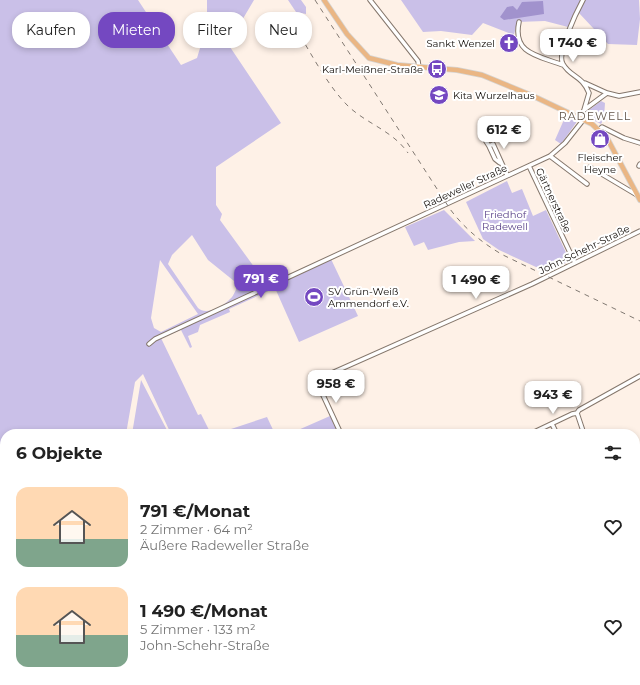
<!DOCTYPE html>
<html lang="de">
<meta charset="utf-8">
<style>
body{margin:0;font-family:Montserrat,sans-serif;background:#f6f6f6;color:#222;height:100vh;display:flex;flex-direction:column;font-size:15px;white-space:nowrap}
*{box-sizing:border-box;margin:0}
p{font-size:13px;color:#767676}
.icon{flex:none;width:22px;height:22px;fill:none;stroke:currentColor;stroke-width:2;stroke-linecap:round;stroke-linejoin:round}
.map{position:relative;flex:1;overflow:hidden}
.side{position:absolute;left:0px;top:429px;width:640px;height:256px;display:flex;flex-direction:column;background:#fff;border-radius:16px 16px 0 0;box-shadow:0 2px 6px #0003}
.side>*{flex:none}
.banner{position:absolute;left:12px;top:12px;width:400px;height:36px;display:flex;gap:8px}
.price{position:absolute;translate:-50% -34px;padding:0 9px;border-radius:8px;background:#fff;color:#222;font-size:13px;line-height:26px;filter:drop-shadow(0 1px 2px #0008)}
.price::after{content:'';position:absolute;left:50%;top:24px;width:12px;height:9px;margin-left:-6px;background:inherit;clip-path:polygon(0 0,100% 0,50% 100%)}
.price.current{background:#7448c1;color:#fff}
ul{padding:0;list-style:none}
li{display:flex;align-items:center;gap:12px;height:100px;padding:0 16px}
li span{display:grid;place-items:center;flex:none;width:112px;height:80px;border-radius:12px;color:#555}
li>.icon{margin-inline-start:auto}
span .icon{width:48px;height:48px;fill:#fffc;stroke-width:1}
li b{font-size:17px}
h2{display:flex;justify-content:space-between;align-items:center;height:48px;padding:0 16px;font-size:17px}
.tag{padding:0 14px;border-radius:16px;background:#fff;box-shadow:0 2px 6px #0003;font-size:14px;line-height:36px}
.tag.current{background:#7448c1;color:#fff}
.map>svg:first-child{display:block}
</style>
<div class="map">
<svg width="640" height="685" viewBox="0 0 640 685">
<rect width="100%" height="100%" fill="#fef1e7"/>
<!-- green -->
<path fill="#cac0e8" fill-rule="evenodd" d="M0,0H138L181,65L197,58L207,25V0H254L228,44L281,123L216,167V205L222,214L220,220L268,286L273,284L274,286L331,259L358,316L299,342L275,288L229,309L230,312L200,325L198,332L188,336L192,347L190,348L181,330L161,338L198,415L201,414L211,434H171L143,374L135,382L126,434H5V680H142L144,685H0ZM192,235L208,260L239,285C235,289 235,295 230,299C224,306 206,316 198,308L168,264L172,255ZM160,260L198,314L161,332L154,328L151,318Z
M288,0H301L306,7V14L296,12Z
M401,0H639L640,19L637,45L608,44L579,13H574L568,27L545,21L517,22L514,35L483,23L472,35L441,31L423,32Z
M601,101L605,103L604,118L601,124L585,116L589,110Z
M566,115L577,120L576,123L561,144L555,140Z
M507,181L512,193L522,189L533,216L546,210L570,261L547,272L499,250L483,239L466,202Z
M444,210L475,241L459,242L428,250L424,242L414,246L405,227Z
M141,380L169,434H132Z
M330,416L338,434H289Z
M267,417L275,434H229L231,432V429Z
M640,459V511L635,506V462Z"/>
<!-- water -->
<path fill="#a192cd" d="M543,1L544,14L504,20L500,17L507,7L513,6L517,10L522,2Z"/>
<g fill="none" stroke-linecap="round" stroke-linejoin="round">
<!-- minor casing -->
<g stroke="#85776c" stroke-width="5.5">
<path id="minor" d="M370,0L418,61L419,68
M583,0C577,11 556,54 563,64C570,77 582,75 589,93L584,110
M519,22C512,54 539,56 563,65
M585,83L607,93
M580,117L584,110L607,93L619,96L640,92
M599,130L602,127L624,138L640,143
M482,135L489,146L493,144L507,175
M489,146L495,159L500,163
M550,156L587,184
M529,166L575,263
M639,166L640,164
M590,167L637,195
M149,344L155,339L550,156L565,143L584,119
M577,413L584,434
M552,424L557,434
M341,434L316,380L532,284L640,231
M530,434L572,414L577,413L579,410L640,376
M635,508L640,513
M635,566L640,563
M635,572H640
M635,585L640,574
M635,656L637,665L635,672
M380,680L382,685
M221,685L227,680
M394,685L405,680
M504,685L514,680
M630,685L632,680"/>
</g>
<!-- major casing -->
<g stroke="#d5d4d3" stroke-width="6">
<path id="major" d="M324,0L347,34L369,58L397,65L457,70L482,75L533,96L592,124L607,138L640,200"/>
</g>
<!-- minor -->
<use href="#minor" stroke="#fff" stroke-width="3.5"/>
<!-- major -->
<use href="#major" stroke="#eab684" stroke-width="4.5"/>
<!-- rail -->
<path stroke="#817972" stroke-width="1" stroke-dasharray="5 5" stroke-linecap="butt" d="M315,0L450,209C464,228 482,243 503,255L640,321
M290,19C308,47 325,83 348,106C367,124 393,131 408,153
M636,685L640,678"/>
</g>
<!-- icons -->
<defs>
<g id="church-disc" transform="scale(1)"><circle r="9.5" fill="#7448c1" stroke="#fff"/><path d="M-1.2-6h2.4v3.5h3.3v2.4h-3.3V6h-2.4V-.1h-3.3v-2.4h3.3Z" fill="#fff"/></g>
<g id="bus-disc" transform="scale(1)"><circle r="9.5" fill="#7448c1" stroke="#fff"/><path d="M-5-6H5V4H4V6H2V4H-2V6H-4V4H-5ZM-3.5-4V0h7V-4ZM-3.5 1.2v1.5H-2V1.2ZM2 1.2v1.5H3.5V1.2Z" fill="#fff"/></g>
<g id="school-disc" transform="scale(1)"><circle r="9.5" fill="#7448c1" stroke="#fff"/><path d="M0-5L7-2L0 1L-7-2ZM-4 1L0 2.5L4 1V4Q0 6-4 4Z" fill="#fff"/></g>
<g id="shop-disc" transform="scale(1)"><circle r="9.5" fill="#7448c1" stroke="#fff"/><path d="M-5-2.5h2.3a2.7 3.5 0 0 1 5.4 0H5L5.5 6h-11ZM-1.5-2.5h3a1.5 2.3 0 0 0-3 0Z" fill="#fff"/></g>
<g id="stadium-disc" transform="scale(1)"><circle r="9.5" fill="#7448c1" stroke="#fff"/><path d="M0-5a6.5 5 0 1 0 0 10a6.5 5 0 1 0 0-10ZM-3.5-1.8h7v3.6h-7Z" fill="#fff"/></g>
</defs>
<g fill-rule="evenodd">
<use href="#church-disc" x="509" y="43"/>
<use href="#bus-disc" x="437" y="69"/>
<use href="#school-disc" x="439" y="95"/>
<use href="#shop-disc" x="600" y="139"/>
<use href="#stadium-disc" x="314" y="297"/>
</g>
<g text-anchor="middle" stroke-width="4" stroke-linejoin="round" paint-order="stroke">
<!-- poi labels -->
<g font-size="10" fill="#15100c" stroke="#fff" text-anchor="end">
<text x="495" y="47">Sankt Wenzel</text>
<text x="423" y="73">Karl-Meißner-Straße</text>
<text x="453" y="99" text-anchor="start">Kita Wurzelhaus</text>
<text x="600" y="161" text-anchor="middle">Fleischer<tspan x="600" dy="12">Heyne</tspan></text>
<text x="328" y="295" text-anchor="start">SV Grün-Weiß<tspan x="328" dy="12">Ammendorf e.V.</tspan></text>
</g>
<!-- street labels -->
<g font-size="10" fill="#15100c" stroke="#fff">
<text transform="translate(465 186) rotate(-25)" y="4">Radeweller Straße</text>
<text transform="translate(554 200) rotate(65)" y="4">Gärtnerstraße</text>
<text transform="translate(584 249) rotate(-26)" y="4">John-Schehr-Straße</text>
</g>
<!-- park labels -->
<g font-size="10" fill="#573f87" stroke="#fff">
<text x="505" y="218">Friedhof<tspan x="505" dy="12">Radewell</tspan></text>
</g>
<!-- neighbourhood labels -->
<g font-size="11" letter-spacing="1" fill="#615449" stroke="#fff">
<text x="595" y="120">RADEWELL</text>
</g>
</g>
</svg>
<b class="price" style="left:573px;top:63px">1 740 €</b>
<b class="price" style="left:504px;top:150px">612 €</b>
<b class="price current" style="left:261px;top:299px">791 €</b>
<b class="price" style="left:476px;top:300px">1 490 €</b>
<b class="price" style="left:336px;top:404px">958 €</b>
<b class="price" style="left:553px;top:415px">943 €</b>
<div class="banner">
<a class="tag">Kaufen</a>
<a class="tag current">Mieten</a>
<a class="tag">Filter</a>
<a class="tag">Neu</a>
</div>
<section class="side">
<h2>6 Objekte<svg class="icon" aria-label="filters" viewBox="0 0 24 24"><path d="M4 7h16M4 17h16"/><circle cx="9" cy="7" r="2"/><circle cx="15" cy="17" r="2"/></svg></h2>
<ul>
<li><span style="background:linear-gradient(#ffd9b3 65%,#7fa58c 0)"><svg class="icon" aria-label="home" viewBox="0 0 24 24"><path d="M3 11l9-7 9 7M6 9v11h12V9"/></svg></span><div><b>791 €/Monat</b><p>2 Zimmer · 64 m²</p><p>Äußere Radeweller Straße</p></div><svg class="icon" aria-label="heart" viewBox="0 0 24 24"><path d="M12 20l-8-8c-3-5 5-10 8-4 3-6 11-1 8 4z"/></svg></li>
<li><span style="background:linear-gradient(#ffd9b3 60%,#7fa58c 0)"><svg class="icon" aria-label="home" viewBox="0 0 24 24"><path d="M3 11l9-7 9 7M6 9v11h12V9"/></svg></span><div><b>1 490 €/Monat</b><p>5 Zimmer · 133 m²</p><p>John-Schehr-Straße</p></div><svg class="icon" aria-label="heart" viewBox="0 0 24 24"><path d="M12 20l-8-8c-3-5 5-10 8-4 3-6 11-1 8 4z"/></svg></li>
</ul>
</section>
</div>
